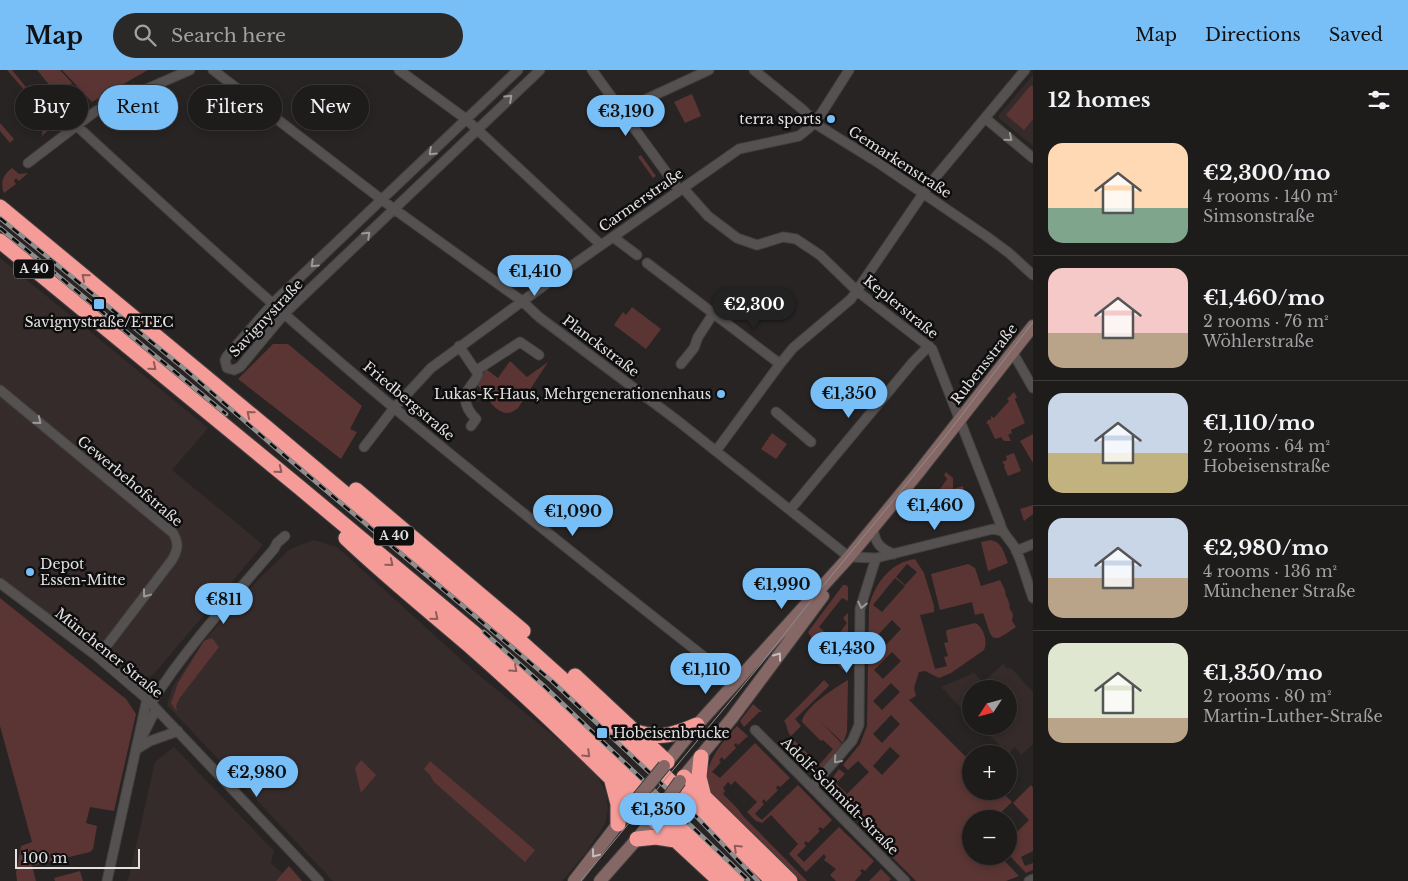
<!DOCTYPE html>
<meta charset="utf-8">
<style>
body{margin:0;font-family:"Libre Baskerville",serif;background:#2b2828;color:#f1f3f6;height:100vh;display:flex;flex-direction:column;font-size:19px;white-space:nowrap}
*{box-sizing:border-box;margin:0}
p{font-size:16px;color:#a1a1a3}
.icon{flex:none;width:28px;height:28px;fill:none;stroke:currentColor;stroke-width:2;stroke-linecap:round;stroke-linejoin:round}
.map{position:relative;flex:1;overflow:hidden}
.sheet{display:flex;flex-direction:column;background:#1e1b1b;width:375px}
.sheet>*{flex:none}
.top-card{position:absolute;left:15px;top:15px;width:475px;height:45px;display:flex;gap:10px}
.needle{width:32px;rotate:234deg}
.tools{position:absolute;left:962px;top:610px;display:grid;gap:10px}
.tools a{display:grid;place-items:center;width:55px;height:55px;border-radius:50%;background:#1e1b1b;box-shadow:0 2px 8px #0003,0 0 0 1px #3c393a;font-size:25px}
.scale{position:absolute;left:15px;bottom:12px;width:125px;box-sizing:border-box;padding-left:5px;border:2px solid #e3e1e1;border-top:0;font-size:14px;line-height:18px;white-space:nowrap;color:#e3e1e1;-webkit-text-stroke:4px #0f0e0e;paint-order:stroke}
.price{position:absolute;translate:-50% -42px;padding:0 11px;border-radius:18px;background:#78bff7;color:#111;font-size:16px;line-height:32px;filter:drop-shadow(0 1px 2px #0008)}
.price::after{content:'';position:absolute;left:50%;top:30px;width:15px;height:11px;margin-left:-8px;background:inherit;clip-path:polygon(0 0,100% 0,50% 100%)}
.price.active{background:#222;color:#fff}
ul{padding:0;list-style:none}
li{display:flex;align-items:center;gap:15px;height:125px;padding:0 15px}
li+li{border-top:1px solid #3c393a}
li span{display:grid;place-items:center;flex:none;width:140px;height:100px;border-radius:15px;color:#555}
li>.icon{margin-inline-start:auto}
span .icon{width:60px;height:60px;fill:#fffc;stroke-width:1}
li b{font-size:21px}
h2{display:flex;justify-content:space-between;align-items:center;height:60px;padding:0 15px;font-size:21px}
.chip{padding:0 18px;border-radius:22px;background:#1e1b1b;box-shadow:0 2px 8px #0003,0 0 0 1px #3c393a;font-size:18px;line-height:45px}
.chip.active{background:#78bff7;color:#111}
header{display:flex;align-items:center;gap:30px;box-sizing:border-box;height:70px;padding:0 25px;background:#78bff7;color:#111}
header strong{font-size:24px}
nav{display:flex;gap:28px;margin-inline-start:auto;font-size:18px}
.search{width:350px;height:45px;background:#2b2828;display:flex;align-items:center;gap:12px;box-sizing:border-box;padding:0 18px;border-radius:28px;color:#a1a1a3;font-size:19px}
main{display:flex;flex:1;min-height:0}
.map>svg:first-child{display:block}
</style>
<header>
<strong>Map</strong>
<div class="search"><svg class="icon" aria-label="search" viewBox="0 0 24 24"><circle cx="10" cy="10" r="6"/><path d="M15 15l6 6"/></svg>Search here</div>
<nav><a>Map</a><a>Directions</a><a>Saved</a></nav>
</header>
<main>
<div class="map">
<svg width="1033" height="811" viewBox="0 0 1033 811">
<rect width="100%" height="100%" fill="#282424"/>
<!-- built -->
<path fill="#362b2b" d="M1033,5V76L999,48V45Z
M0,188L208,358L172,400L263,475L154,604L141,611L114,593L0,506Z
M314,470L337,477L475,602L571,680L596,705L606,722L608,739L605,754L585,784L562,811H333L167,635L172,618L202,573L261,507L290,479Z
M1003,594L1008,599L1010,597L1033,622V674L1021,685L1015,677L1008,684L980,656H1009V619H971V648L941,617L974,603L983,612Z
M174,677L274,781L271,793L282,803L289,796L302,811H127L129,807L155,692Z"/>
<!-- green -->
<path fill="#5a3533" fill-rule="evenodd" d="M7,0H12L39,33L37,35Z
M37,0H60L72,13L61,25L73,38L42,66L43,48L40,40L56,26L55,22Z
M62,0H148L92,32Z
M1031,15L1033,17V49L1024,60L1006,45Z
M692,24L701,46L685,53L674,32Z
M25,33L36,46V57L34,59L28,52L33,48L23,34Z
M0,53L14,69L10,73L0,61Z
M641,85L656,106L653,108L638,87Z
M12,98L19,104L28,103L19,111L16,108L14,111L16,114L4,123C0,113 3,104 12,98Z
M632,237L661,259L646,279L614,255L623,242L626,245Z
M273,274H288L362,336L350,359L357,362L341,389L238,309Z
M510,291L527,307L548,292L518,338C500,354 487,327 477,314L486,299L498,308Z
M1014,322L1017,327L1015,329L1025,353L1011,360L1012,363L1008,365L1011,371H1004L1001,367L995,369L988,354L986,353L989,349L991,350V346L994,348L1009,331L1007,329Z
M772,363L787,374L776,389L761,379Z
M1033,364V393L1020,371Z
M1014,383L1021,401L1008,406L1004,397L1005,395L1002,392L1007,390L1006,386Z
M946,402L953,408V419L963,416L964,420L963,421L967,428L955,433L952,425L940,432L934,428L947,409L944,405Z
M1033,435V444L1024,451L1020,439Z
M932,437L935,443L939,442L940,447L935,449V451L931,452L927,440Z
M991,470C1002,472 1004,483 1008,493L988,501L981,472Z
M915,489L924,503L934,536V542L920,545L935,599L947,596L944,587L948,586L944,573L948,572L946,562L947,560L975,553C984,557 988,572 984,580L951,603L939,608L925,601L919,602L914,618L916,626L909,630L971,692V721H1001L1012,732L994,749H971V786H1000L1019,806L1006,811H916L891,786L890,776L828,714L839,699L845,704L836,713L847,724L869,702L858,691L848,700L843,695L860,674L867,656L869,536C875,513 891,492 915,489ZM907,494L917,502L905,515L896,507ZM895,508L905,516L882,542L873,535ZM892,550L901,559L883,578L874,569ZM892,582L901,591L883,609L874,600ZM891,613L900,622L882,640L873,631ZM891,645L900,654L882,673L873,664ZM890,677L900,686L882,705L873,696Z
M968,494L975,498L981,516L1000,510L1005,520L1006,527H1007L1010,536L1009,537L1013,544L1012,551L1016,557C989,576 993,570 983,543L975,545L972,532L940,540L931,504Z
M843,515H846L848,517V531L842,528L819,557L824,561L814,572L808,562Z
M0,528L126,629L136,644L114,741L90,737L86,753L97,756L93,779L90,782L32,796L36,811H17L16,803L21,776L32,772L0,656Z
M848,543V572L838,565L847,553L843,548Z
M212,568L219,577L179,629L176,636L177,642L171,633L178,613L204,571Z
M820,568L843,585L848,581V600H843L816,573Z
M824,610L829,615L828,617L795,649L801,656L791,666C786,662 788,655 784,651Z
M848,610L847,662L843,673L820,651L842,674L822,698L819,695L833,679L823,670L821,671L802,652C803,638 836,617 848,610Z
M753,634L762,642H759L744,657L740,651Z
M737,656L748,666L738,675L736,673L734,675L736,678L724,690L722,687L719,690L721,692L712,702L720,708L755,673L790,708L780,717L778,715L776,718L778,720L766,732L764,729L762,732L764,734L755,744L762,750L798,715L832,750L823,759L820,757L818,759L820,761L808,773L806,771L804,773L806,776L797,785L804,792L839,757L874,791L865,801L862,799L860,801L862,803L855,811H836L830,805L836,799L824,790L826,787L824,784L806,802L789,784L798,774L771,745L762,753L756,751L747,742L757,732L735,711L731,715L728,712L723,718L725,721L723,724L737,738L743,746L807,811H800L716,730C714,726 709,721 708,716C701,697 724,669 737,656Z
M792,668L813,689L805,697L784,676Z
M361,690L376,705L361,723L355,698Z
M430,691L535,780L525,792L434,712L430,705L424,699Z
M1031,715L1033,718V781L1021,787L1025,796L1033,793V800L1026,803L1009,785V770L1029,750L1013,733Z
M289,796L302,811H276Z
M881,799L891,809L889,811H869Z
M80,801L83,811H55L54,808Z"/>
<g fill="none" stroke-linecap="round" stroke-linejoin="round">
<!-- street casing -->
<g stroke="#434040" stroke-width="11">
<path id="street" d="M213,0L394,139L522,231L539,247L678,351L849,487L876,488L993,459L1001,461
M399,0L466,49L601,175
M518,0L276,230L227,286L225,290L227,298L234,300L240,297L285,243L540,0
M592,0L679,120
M754,0L802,39L819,56L877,92L986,166L1009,183L1033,205
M622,42L629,37L709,0
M985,48L1033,88
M78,57C181,152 285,247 393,337C503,428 614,516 726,604L736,613
M28,93L96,41L190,0
M683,118L708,146L737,168L757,175L783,167L796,169L820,185L857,221L932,279L1000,453C1002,465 1011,469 1016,480C1023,495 1027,512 1033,528
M613,167L637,185
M647,193L780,294
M459,276L478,304C477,309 473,312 470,317C461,329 467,340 476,349L471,356
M1013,283L1033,318
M681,294L694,278L698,267L713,244
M477,300L520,272L539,285
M0,320L173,463C179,473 178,480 172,490L98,587
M776,342L811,372
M364,377L394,338L431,298L557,206L739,79L799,66L809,58L821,44L849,0
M716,381L780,294L793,278L851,229L929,115L1025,0
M790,440L913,292L929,276
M873,458C875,473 880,479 894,484
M1016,481L1033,474
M0,513L98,587L147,629L319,811
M151,633C186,578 231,529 274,479L277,473L285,466
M755,660L905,811
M143,665L156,639
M137,679L150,671L178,661
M812,717L852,671L859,655L860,539L876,488
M107,811L147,629
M1029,811L1033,809"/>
</g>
<!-- secondary casing -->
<g stroke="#434040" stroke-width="14">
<path id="secondary" d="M664,696L697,655L849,487L918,403L1033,256
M680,711L732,648L823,526
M635,732L653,749
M574,811L638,728
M600,811L637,769L656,745"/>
</g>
<!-- highway casing -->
<g stroke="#434040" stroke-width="17">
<path id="highway" d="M0,137L267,358L521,572L588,632L773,811
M0,171L299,417L475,564L539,622L737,811
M356,420L523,561
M346,468C385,505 427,539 469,575C526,625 581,678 635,732
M575,606L667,692
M636,662C661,669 674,665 697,655
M701,687L699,707L704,727
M684,707L790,811
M612,711L618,734V754
M653,749L720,811
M637,769L656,767L675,770"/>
</g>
<!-- street -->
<use href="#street" stroke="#555150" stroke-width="9"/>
<!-- secondary -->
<use href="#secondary" stroke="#856866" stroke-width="12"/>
<!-- highway -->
<use href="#highway" stroke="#f59c99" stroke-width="15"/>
<!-- tram -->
<path stroke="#908d8d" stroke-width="1" d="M581,811L761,594L805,538L941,372L1033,252"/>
<!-- rail casing -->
<g stroke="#908d8d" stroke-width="4.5">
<path id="rail" d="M0,148L186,300L278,380L552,611L694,744L758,811
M0,158L226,344
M484,562L545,617L748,810"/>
</g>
<!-- rail -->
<use href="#rail" stroke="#0f0e0e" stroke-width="2.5" stroke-dasharray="8" stroke-linecap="butt"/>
<!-- secondary-bridge casing -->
<g stroke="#434040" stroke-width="14" stroke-linecap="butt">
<path id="secondary-bridge" d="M638,728L664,696
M656,745L680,711"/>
</g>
<!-- secondary-bridge -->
<use href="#secondary-bridge" stroke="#856866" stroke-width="12"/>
</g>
<!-- one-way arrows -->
<defs><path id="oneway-chevron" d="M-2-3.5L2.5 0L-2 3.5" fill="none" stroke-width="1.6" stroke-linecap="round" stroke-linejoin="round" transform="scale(1.25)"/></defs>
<g stroke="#9c9998">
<use href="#oneway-chevron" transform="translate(509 28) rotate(-43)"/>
<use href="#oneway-chevron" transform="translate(1009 68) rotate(40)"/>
<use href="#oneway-chevron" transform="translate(432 82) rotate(137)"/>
<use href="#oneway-chevron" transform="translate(367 165) rotate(-44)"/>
<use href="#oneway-chevron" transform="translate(314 194) rotate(136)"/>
<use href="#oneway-chevron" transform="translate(38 351) rotate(39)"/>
<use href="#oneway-chevron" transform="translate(146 524) rotate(127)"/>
<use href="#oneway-chevron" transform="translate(862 535) rotate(103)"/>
<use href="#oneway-chevron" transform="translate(837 690) rotate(131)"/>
</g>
<g stroke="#8e5c5a">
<use href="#oneway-chevron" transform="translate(85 207) rotate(-140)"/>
<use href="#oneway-chevron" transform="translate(153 297) rotate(39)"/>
<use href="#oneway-chevron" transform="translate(250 344) rotate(-140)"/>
<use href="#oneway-chevron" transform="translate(279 400) rotate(39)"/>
<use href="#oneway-chevron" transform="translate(390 493) rotate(40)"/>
<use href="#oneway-chevron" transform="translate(435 547) rotate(40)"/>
<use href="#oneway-chevron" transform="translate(514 599) rotate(42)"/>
<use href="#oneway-chevron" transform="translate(587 684) rotate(44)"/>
<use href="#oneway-chevron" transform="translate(737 778) rotate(-136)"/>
</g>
<g stroke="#c7bdbc">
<use href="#oneway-chevron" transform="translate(778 586) rotate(-54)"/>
<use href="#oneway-chevron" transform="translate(595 784) rotate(127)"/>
</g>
<!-- markers -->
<g fill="#78bff7" stroke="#0f0e0e" stroke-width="2">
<circle cx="831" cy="49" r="5"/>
<rect x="93" y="228" width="12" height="12" rx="2.5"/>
<circle cx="721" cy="324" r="5"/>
<circle cx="30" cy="502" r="5"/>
<rect x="596" y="657" width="12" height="12" rx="2.5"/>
</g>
<g text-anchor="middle" stroke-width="5" stroke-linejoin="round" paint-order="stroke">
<!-- shield labels -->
<g fill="#0f0e0e" stroke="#a3a2a2" stroke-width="1">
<rect x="14" y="189.5" width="40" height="19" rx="4"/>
<rect x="374" y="456.5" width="40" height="19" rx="4"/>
</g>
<g font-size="12" font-weight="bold" fill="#e3e1e1">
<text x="34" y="203">A 40</text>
<text x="394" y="470">A 40</text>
</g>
<!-- poi labels -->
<g font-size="14" fill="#e3e1e1" stroke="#0f0e0e" text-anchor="end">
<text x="821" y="54">terra sports</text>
<text x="99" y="257" text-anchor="middle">Savignystraße/ETEC</text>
<text x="711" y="329">Lukas-K-Haus, Mehrgenerationenhaus</text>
<text x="40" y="499" text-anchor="start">Depot<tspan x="40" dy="16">Essen-Mitte</tspan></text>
<text x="613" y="668" text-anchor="start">Hobeisenbrücke</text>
</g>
<!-- street labels -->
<g font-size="14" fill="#e3e1e1" stroke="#0f0e0e">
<text transform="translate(900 92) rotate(33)" y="5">Gemarkenstraße</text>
<text transform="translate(641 130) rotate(-35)" y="5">Carmerstraße</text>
<text transform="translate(901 237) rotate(39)" y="5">Keplerstraße</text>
<text transform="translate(266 248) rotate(-47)" y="5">Savignystraße</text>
<text transform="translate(601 276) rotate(37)" y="5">Planckstraße</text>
<text transform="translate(984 294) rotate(-52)" y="5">Rubensstraße</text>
<text transform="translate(409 331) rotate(40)" y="5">Friedbergstraße</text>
<text transform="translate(130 411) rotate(40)" y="5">Gewerbehofstraße</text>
<text transform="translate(109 583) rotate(39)" y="5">Münchener Straße</text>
<text transform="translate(840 726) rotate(45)" y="5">Adolf-Schmidt-Straße</text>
</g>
</g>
</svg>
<div class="tools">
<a><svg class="needle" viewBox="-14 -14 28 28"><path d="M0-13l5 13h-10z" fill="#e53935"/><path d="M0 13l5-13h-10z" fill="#a1a1a3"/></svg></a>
<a>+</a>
<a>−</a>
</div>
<div class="scale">100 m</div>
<b class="price" style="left:626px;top:67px">€3,190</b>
<b class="price" style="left:535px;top:227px">€1,410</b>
<b class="price active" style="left:754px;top:260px">€2,300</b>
<b class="price" style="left:849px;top:349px">€1,350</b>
<b class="price" style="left:935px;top:461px">€1,460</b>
<b class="price" style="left:573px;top:467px">€1,090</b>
<b class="price" style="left:782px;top:540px">€1,990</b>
<b class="price" style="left:224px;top:555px">€811</b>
<b class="price" style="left:847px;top:604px">€1,430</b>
<b class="price" style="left:706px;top:625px">€1,110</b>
<b class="price" style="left:257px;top:728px">€2,980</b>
<b class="price" style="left:658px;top:765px">€1,350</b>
<div class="top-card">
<a class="chip">Buy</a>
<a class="chip active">Rent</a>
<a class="chip">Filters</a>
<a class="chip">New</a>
</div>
</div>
<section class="sheet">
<h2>12 homes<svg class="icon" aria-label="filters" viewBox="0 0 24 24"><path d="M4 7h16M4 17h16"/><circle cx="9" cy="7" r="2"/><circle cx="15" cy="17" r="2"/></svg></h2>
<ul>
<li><span style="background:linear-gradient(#ffd9b3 65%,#7fa58c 0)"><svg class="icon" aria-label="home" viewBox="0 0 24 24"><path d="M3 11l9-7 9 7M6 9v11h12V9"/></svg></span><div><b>€2,300/mo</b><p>4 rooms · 140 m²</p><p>Simsonstraße</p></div></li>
<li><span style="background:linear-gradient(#f6c9c9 65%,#b9a48a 0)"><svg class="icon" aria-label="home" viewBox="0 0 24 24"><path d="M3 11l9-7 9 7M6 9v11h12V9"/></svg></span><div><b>€1,460/mo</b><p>2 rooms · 76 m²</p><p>Wöhlerstraße</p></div></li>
<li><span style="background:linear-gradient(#c9d6e8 60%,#c2b280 0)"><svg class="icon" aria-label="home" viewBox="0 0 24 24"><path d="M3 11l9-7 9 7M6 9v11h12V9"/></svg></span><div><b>€1,110/mo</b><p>2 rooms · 64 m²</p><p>Hobeisenstraße</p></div></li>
<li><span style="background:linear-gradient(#c9d6e8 60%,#b9a48a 0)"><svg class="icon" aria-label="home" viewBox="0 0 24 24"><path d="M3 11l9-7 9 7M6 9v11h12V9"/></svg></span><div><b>€2,980/mo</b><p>4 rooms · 136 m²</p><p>Münchener Straße</p></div></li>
<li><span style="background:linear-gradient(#dfe7d0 75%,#b9a48a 0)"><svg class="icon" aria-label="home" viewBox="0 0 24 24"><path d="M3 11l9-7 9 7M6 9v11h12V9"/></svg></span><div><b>€1,350/mo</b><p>2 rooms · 80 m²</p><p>Martin-Luther-Straße</p></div></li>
</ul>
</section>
</main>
